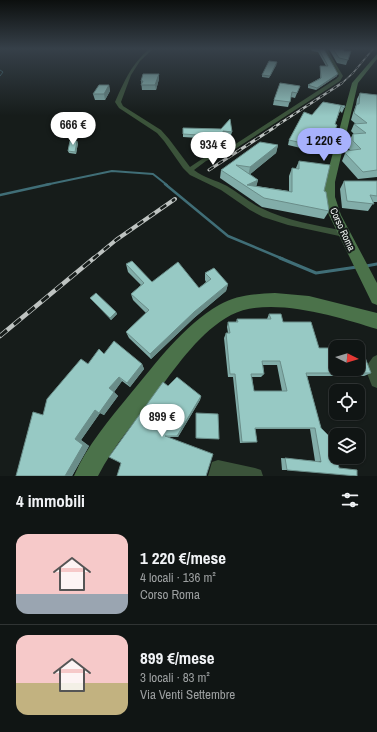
<!DOCTYPE html>
<html lang="it">
<meta charset="utf-8">
<style>
body{margin:0;font-family:"Archivo Narrow",sans-serif;background:#1e2222;color:#f1f3f6;height:100vh;display:flex;flex-direction:column;font-size:15px;white-space:nowrap}
*{box-sizing:border-box;margin:0}
p{font-size:13px;color:#9c9fa0}
.icon{flex:none;width:22px;height:22px;fill:none;stroke:currentColor;stroke-width:2;stroke-linecap:round;stroke-linejoin:round}
.map{position:relative;height:476px;overflow:hidden}
.side{display:flex;flex-direction:column;background:#101514;flex:1}
.side>*{flex:none}
.needle{width:26px;rotate:95deg}
.controls{position:absolute;left:329px;top:340px;display:grid;gap:8px}
.controls a{display:grid;place-items:center;width:36px;height:36px;border-radius:8px;background:#101514;box-shadow:0 1px 3px #0004,0 0 0 1px #303434;font-size:20px}
.price{position:absolute;translate:-50% -34px;padding:0 9px;border-radius:14px;background:#fff;color:#222;font-size:13px;line-height:26px;filter:drop-shadow(0 1px 2px #0008)}
.price::after{content:'';position:absolute;left:50%;top:24px;width:12px;height:9px;margin-left:-6px;background:inherit;clip-path:polygon(0 0,100% 0,50% 100%)}
.price.current{background:#a7b1fc;color:#111}
ul{padding:0;list-style:none}
li{display:flex;align-items:center;gap:12px;height:100px;padding:0 16px}
li+li{border-top:1px solid #303434}
li span{display:grid;place-items:center;flex:none;width:112px;height:80px;border-radius:12px;color:#555}
li>.icon{margin-inline-start:auto}
span .icon{width:48px;height:48px;fill:#fffc;stroke-width:1}
li b{font-size:17px}
h2{display:flex;justify-content:space-between;align-items:center;height:48px;padding:0 16px;font-size:17px}
.map>svg:first-child{display:block}
</style>
<div class="map">
<svg width="377" height="476" viewBox="0 0 377 476">
<rect width="100%" height="100%" fill="#161c1a"/>
<!-- green -->
<path fill="#262b18" d="M213,49H322L326,55Z"/>
<g fill="none" stroke-linecap="round" stroke-linejoin="round">
<!-- stream-far3 -->
<path stroke="#406e77" stroke-width="1" d="M0,70L3,72L0,76"/>
<!-- stream-far2 -->
<path stroke="#406e77" stroke-width="2" d="M45,185L112,171L153,174L167,185"/>
<!-- stream-far1 -->
<path stroke="#406e77" stroke-width="2.5" d="M165,184L228,236L283,259
M0,195L50,184"/>
<!-- stream -->
<path stroke="#406e77" stroke-width="3" d="M280,258L316,273L357,267
M366,266L377,264"/>
<!-- minor -->
<path fill="#3b533a" fill-rule="evenodd" d="M149,49H153L140,61L131,75L121,102L123,106L161,130L169,139L190,167L202,159L231,147L336,79L339,76L323,49H327L343,76L340,81L235,149L206,161L194,170C204,178 216,180 227,186C239,193 248,202 261,208C287,221 316,225 344,231L347,232L348,234L347,236L344,237L288,225L263,217L250,210L221,190L190,175L183,168L164,141L157,133L119,108L115,102C125,80 131,65 149,49Z
M377,355V388L372,386L365,368L373,357Z
M218,460L255,468L261,470L263,476H208L212,462Z"/>
<!-- secondary -->
<path fill="#4b724a" fill-rule="evenodd" d="M377,54V59L358,83L335,182V197L341,215L377,283V305L372,303L329,215L323,197L325,182L352,83Z
M275,293L309,296L377,313V329C338,317 270,295 231,315C201,331 178,364 158,391C137,419 114,445 98,476H74C87,445 110,419 131,393C157,362 183,326 219,305C236,295 255,294 275,293Z"/>
<!-- rail-far4 casing -->
<g stroke="#bec3c1" stroke-width="1.5">
<path id="rail-far4" d="M341,84L353,73L373,49"/>
</g>
<!-- rail-far3 casing -->
<g stroke="#bec3c1" stroke-width="2.5">
<path id="rail-far3" d="M273,128L342,83"/>
</g>
<!-- rail-far2 casing -->
<g stroke="#bec3c1" stroke-width="3">
<path id="rail-far2" d="M209,170L275,127"/>
</g>
<!-- rail-far1 casing -->
<g stroke="#bec3c1" stroke-width="4">
<path id="rail-far1" d="M93,259L116,240L175,199"/>
</g>
<!-- rail casing -->
<g stroke="#bec3c1" stroke-width="4.5">
<path id="rail" d="M0,336L94,258"/>
</g>
<!-- rail-far4 -->
<use href="#rail-far4" stroke="#161c1a" stroke-width="1" stroke-dasharray="3.5" stroke-linecap="butt"/>
<!-- rail-far3 -->
<use href="#rail-far3" stroke="#161c1a" stroke-width="1.5" stroke-dasharray="4" stroke-linecap="butt"/>
<!-- rail-far2 -->
<use href="#rail-far2" stroke="#161c1a" stroke-width="2" stroke-dasharray="5.5" stroke-linecap="butt"/>
<!-- rail-far1 -->
<use href="#rail-far1" stroke="#161c1a" stroke-width="2.5" stroke-dasharray="7" stroke-linecap="butt"/>
<!-- rail -->
<use href="#rail" stroke="#161c1a" stroke-width="3" stroke-dasharray="9" stroke-linecap="butt"/>
</g>
<!-- wall -->
<path fill="#82ada9" fill-rule="evenodd" d="M311,49H324L337,76L316,90L308,88V85L320,78V66H326L318,52L312,51Z
M329,49H344V51H351L346,65L337,63Z
M277,64L269,78L262,77V75Z
M159,74V79L156,90H142L141,81Z
M109,85L110,91L105,100H95L93,94Z
M300,86L295,98L291,97L288,107L273,105L274,100Z
M360,93L377,95V177L358,179L342,161L346,151L350,150L349,149V141L353,134H354L351,131L354,124H356L351,120L353,113L356,105L357,99Z
M323,102L345,106L342,113L340,111L335,124L328,149L326,154L288,145L289,140L312,115Z
M183,128L232,132L231,135H223V140H214V146H199L198,138L183,137Z
M78,143L76,154L69,153L68,151Z
M278,145L276,153L250,174L258,180L256,186L289,191V176L292,168H296L299,161L324,191L329,211L324,219L262,207L220,178L221,170Z
M344,181H377V202H374L368,211L342,208L340,189Z
M126,264L152,282L199,288L206,282L205,280V273L228,284L226,291L194,318L151,359L129,338L126,332L146,313L133,300L131,294L141,285L128,272Z
M90,298L116,312L117,314L111,320Z
M269,314L283,322L319,348L371,373L364,376H307L321,428L336,457L287,470H282L281,458L315,461L310,429H255L257,442L240,443L233,377H228L224,338L226,333H228L227,327L228,322H236L237,319H267ZM263,365H277L282,391H254L252,377H261L264,374Z
M104,354L142,364L144,369L130,387L122,381L114,392L118,396L104,415L100,413L81,440L89,446L72,476H16L43,415L88,364Z
M168,386L201,396L200,400L178,437H168L117,476Z
M196,414L219,439H218L196,438Z"/>
<!-- shaded-wall -->
<path fill="#6a8d89" d="M159,74V79L156,90L155,85Z
M338,74L337,76L316,90L317,88Z
M109,85L110,91L105,100L104,94Z
M77,141L78,143L76,154L75,152Z
M278,145L276,153L248,176L250,167Z
M258,180L256,188L247,185Z
M228,284L226,291L194,318L151,359L150,354L194,312Z
M116,312L117,314L111,320L110,318Z
M142,364L144,369L130,387L127,383Z
M119,377L122,381L114,392L118,396L104,415L100,413L81,440L89,446L72,476H65L75,439L109,388Z
M201,396L200,400L178,437L177,436Z"/>
<!-- building -->
<path fill="#97c9c4" stroke="#6a8d89" fill-rule="evenodd" d="M312,49H324L338,74L317,88L308,85L321,78L320,66H328L319,50Z
M333,49H344V51H351L348,60L339,58Z
M269,61L277,62L270,76L262,75Z
M143,74H159L155,85H141L143,81H141Z
M280,83L300,86L297,93L292,92L290,102L274,100Z
M99,85H109L104,94H93Z
M360,93L377,95V170L363,172L345,153L346,151L361,149L353,141V134L366,133L354,124L367,123L354,113L356,106L357,104H359Z
M323,102L345,106L344,108L341,106L335,124L337,125L328,149L289,140L304,112L312,115Z
M230,119L232,132L223,131V137H214V143H200L198,135L183,134V128L221,129Z
M70,141H77L75,152L68,151Z
M260,142L278,145L250,167L236,165L258,180L247,185L292,192V168L299,169V161L330,165L324,191L326,192L329,211L264,198L221,170Z
M344,181H377V196L370,195L374,204L347,201Z
M132,261L152,282L178,262L199,288L211,279L205,273L214,268L228,284L194,312L150,354L126,332L149,310L131,294L144,283L126,264Z
M96,293L116,312L110,318L90,298Z
M269,314H281L283,322H311L319,348H336V369H358V347H361L371,373H306L321,428L333,440L336,454V457H337L339,468L357,470V476L287,470L285,458L321,462L315,428H255L257,442H242L235,374H230L226,333H230L228,322H238L237,319H271ZM262,361H280L287,391H254L251,374H264Z
M114,341L142,364L127,383L119,377L109,388L114,392L99,413L95,410L75,439L83,445L65,476H16L33,412L43,415L47,399L81,359L88,364L99,349L104,354Z
M177,377L201,396L177,436H165L213,454L206,476H117L121,463L109,457L163,382L168,386Z
M196,413L218,414L219,439L196,438Z"/>
<!-- sky -->
<linearGradient id="sky" x2="0" y2="1"><stop stop-color="#0c0f0e"/><stop offset="0.42" stop-color="#364049"/><stop offset="1" stop-color="#364049" stop-opacity="0"/></linearGradient>
<rect width="377" height="116" fill="url(#sky)"/>
<g text-anchor="middle" stroke-width="4" stroke-linejoin="round" paint-order="stroke">
<!-- street labels -->
<g font-size="10" fill="#f0f4f2" stroke="#161c1a">
<text transform="translate(343 229) rotate(65)" y="4">Corso Roma</text>
</g>
</g>
</svg>
<div class="controls">
<a><svg class="needle" viewBox="-14 -14 28 28"><path d="M0-13l5 13h-10z" fill="#e53935"/><path d="M0 13l5-13h-10z" fill="#9c9fa0"/></svg></a>
<a><svg class="icon" aria-label="locate" viewBox="0 0 24 24"><circle cx="12" cy="12" r="6"/><path d="M12 2v4M12 18v4M2 12h4M18 12h4"/></svg></a>
<a><svg class="icon" aria-label="layers" viewBox="0 0 24 24"><path d="M12 4l9 5-9 5-9-5zM3 14l9 5 9-5"/></svg></a>
</div>
<b class="price" style="left:73px;top:146px">666 €</b>
<b class="price current" style="left:324px;top:162px">1 220 €</b>
<b class="price" style="left:213px;top:166px">934 €</b>
<b class="price" style="left:162px;top:438px">899 €</b>
</div>
<section class="side">
<h2>4 immobili<svg class="icon" aria-label="filters" viewBox="0 0 24 24"><path d="M4 7h16M4 17h16"/><circle cx="9" cy="7" r="2"/><circle cx="15" cy="17" r="2"/></svg></h2>
<ul>
<li><span style="background:linear-gradient(#f6c9c9 75%,#9aa5b1 0)"><svg class="icon" aria-label="home" viewBox="0 0 24 24"><path d="M3 11l9-7 9 7M6 9v11h12V9"/></svg></span><div><b>1 220 €/mese</b><p>4 locali · 136 m²</p><p>Corso Roma</p></div></li>
<li><span style="background:linear-gradient(#f6c9c9 60%,#c2b280 0)"><svg class="icon" aria-label="home" viewBox="0 0 24 24"><path d="M3 11l9-7 9 7M6 9v11h12V9"/></svg></span><div><b>899 €/mese</b><p>3 locali · 83 m²</p><p>Via Venti Settembre</p></div></li>
</ul>
</section>
